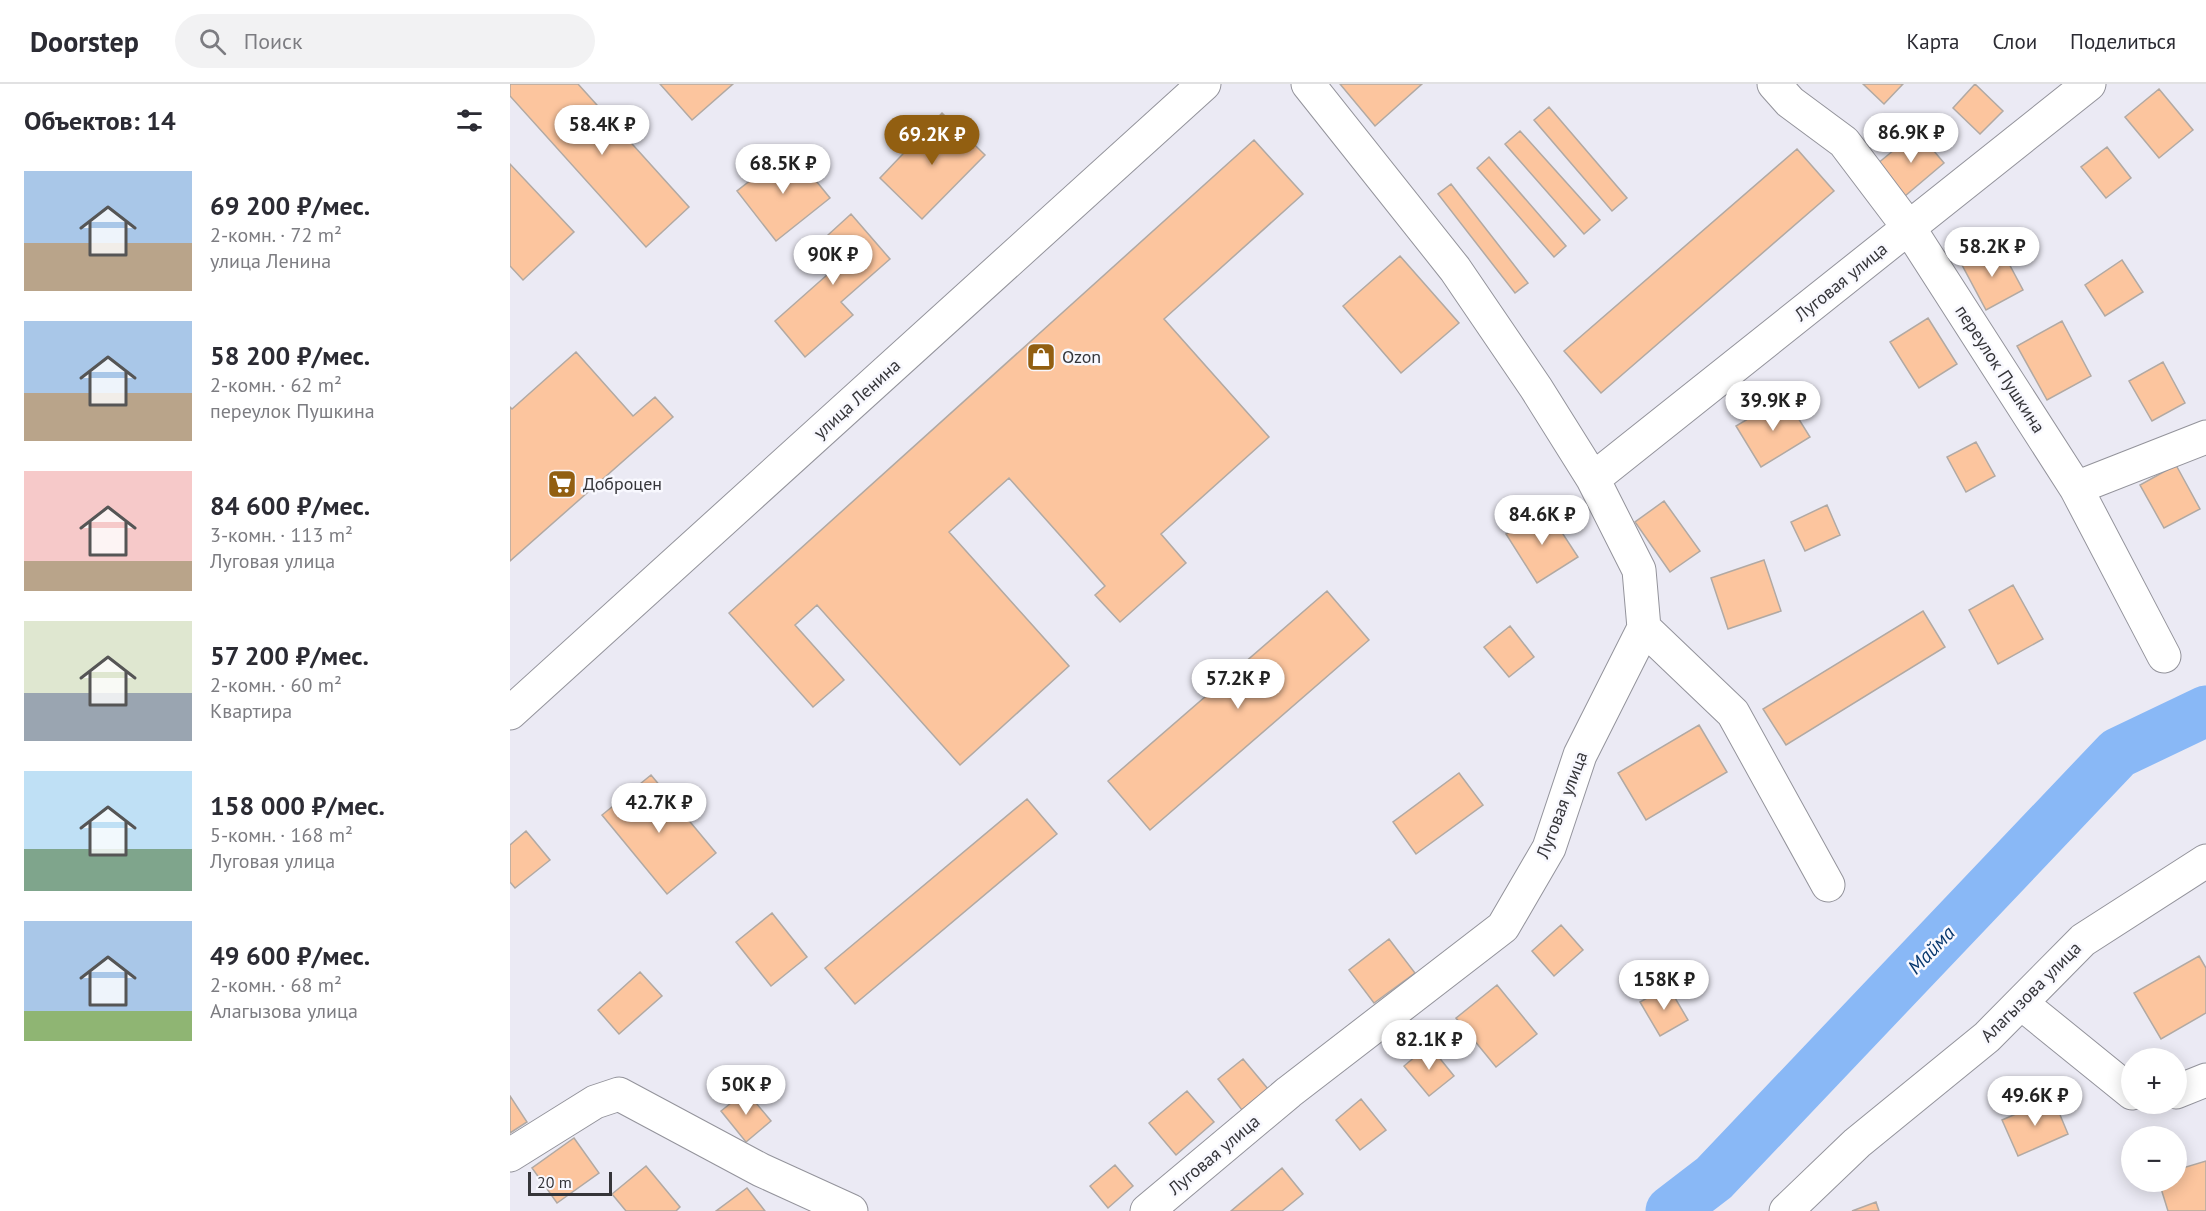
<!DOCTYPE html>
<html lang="ru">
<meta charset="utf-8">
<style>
body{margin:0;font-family:"PT Sans",sans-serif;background:#f2f2f3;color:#2b2b33;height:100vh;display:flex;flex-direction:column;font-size:22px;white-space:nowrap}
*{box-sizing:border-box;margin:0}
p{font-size:20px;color:#7c7c81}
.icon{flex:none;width:33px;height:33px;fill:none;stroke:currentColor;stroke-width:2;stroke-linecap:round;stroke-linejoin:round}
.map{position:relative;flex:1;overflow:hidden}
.side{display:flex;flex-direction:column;background:#fff;width:510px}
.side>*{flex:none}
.buttons{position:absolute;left:1611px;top:964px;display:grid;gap:12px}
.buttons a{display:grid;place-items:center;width:66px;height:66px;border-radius:50%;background:#fff;box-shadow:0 3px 15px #0003;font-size:30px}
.scale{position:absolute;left:18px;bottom:15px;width:84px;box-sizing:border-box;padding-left:6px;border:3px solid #353539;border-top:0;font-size:16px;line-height:21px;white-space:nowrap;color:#353539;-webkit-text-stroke:4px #f8f8fe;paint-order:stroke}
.price{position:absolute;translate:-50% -51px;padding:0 14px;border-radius:21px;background:#fff;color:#222;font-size:20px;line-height:39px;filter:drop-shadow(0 2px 3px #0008)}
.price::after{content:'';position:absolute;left:50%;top:36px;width:18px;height:14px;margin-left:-9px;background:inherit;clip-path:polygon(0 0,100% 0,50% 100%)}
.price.on{background:#925f11;color:#fff}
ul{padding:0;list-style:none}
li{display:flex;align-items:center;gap:18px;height:150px;padding:0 24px}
li span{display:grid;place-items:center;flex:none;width:168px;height:120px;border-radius:0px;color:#555}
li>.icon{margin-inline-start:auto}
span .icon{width:72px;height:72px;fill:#fffc;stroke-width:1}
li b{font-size:26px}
h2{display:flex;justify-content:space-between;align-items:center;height:72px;padding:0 24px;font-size:26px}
header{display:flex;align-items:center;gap:36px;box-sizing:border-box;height:84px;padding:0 30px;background:#fff;border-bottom:2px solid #e1e1e2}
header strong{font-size:28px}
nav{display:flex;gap:33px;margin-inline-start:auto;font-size:21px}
.search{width:420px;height:54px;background:#f2f2f3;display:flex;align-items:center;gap:15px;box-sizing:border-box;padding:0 21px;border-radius:33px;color:#7c7c81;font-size:22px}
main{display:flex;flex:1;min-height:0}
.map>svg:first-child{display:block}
</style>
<header>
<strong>Doorstep</strong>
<div class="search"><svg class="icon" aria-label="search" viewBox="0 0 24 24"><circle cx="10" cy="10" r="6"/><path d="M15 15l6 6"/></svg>Поиск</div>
<nav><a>Карта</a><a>Слои</a><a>Поделиться</a></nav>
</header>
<main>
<section class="side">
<h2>Объектов: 14<svg class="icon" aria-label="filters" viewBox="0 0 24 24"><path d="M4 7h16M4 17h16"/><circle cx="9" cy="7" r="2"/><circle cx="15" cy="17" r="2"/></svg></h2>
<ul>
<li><span style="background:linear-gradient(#a9c7e8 60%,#b9a48a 0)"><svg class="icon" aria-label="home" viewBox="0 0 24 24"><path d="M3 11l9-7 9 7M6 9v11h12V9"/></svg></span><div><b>69 200 ₽/мес.</b><p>2-комн. · 72 m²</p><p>улица Ленина</p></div></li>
<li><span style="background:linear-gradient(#a9c7e8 60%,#b9a48a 0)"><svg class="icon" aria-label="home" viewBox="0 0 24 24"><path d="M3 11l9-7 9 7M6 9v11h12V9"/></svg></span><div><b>58 200 ₽/мес.</b><p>2-комн. · 62 m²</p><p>переулок Пушкина</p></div></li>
<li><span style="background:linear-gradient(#f6c9c9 75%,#b9a48a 0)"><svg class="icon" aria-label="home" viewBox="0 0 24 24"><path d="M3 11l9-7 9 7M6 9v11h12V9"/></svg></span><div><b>84 600 ₽/мес.</b><p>3-комн. · 113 m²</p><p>Луговая улица</p></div></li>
<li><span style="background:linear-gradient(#dfe7d0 60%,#9aa5b1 0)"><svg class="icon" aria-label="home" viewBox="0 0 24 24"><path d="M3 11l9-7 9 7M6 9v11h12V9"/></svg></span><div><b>57 200 ₽/мес.</b><p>2-комн. · 60 m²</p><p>Квартира</p></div></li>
<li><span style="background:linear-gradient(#bfe0f5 65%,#7fa58c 0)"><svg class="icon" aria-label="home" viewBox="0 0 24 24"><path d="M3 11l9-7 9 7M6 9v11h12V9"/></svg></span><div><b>158 000 ₽/мес.</b><p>5-комн. · 168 m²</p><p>Луговая улица</p></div></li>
<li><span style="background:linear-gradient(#a9c7e8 75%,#8fb573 0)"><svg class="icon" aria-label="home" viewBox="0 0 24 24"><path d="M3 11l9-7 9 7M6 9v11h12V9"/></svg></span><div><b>49 600 ₽/мес.</b><p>2-комн. · 68 m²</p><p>Алагызова улица</p></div></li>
</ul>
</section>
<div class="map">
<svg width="1696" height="1127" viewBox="0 0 1696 1127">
<rect width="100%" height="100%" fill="#ebeaf4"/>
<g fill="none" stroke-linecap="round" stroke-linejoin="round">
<!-- river -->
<path stroke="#89b8f6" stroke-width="51" d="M1161,1127L1204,1094L1608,669L1696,627"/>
</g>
<!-- building -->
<path fill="#fcc59e" stroke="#b1a9a3" stroke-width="1.5" d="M0,0H68L179,123L136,163L0,12Z
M150,0H223L182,36Z
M830,0H912L865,42Z
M1353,0H1393L1374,20Z
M1465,0L1493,27L1470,50L1443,24Z
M1649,5L1683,46L1649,74L1615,33Z
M1039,23L1117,114L1102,127L1024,36Z
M432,29L475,71L412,135L370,94Z
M1010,47L1090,136L1074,150L995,60Z
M1407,47L1434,79L1395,112L1367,80Z
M744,56L793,110L654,235L759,353L651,450L676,479L610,538L585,511L595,502L499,394L439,448L559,582L450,681L307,521L285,541L334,596L303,623L219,529Z
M1597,63L1621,94L1596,114L1571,83Z
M280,65L320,114L266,157L227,107Z
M1287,65L1324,107L1091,309L1054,267Z
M979,73L1056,162L1044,173L967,84Z
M0,80L64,148L13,196L0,182Z
M941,100L1018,199L1005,209L928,110Z
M341,130L380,175L331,218L343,231L295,273L265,237L326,183L307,161Z
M1489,161L1513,206L1476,226L1452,181Z
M890,172L949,239L891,289L833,222Z
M1612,176L1633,208L1595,232L1575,201Z
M1418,234L1447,280L1409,304L1380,258Z
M1552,237L1581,292L1537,316L1507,262Z
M66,268L123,332L145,313L163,333L0,477V323L2,325Z
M1653,278L1675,319L1642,337L1619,297Z
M1275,313L1300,353L1251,383L1226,342Z
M1466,358L1485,392L1456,408L1437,373Z
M1666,381L1690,425L1654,444L1630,401Z
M1154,417L1190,467L1160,488L1125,438Z
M1317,421L1330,451L1295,467L1281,438Z
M1036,424L1068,473L1027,499L996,450Z
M1254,476L1271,527L1218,545L1201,494Z
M1503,501L1533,555L1488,580L1459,526Z
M817,507L859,556L640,746L598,697Z
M1413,527L1435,563L1276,661L1253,625Z
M1000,542L1024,573L999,593L974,563Z
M1189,641L1217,688L1136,736L1108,689Z
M949,689L973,721L906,770L883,738Z
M141,691L206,769L157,810L92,731Z
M517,715L547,750L345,920L315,884Z
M16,747L40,776L5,804L0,798V761Z
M262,829L297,873L261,902L226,858Z
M1051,841L1073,866L1044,892L1022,867Z
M879,855L905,889L864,919L839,886Z
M1689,872L1696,884V929L1651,955L1624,909Z
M130,888L152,912L109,950L88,926Z
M987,901L1027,950L986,983L946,934Z
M1158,902L1178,936L1150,952L1130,918Z
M919,961L944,992L919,1012L894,982Z
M733,975L758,1005L732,1026L708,995Z
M236,1007L261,1037L236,1058L211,1027Z
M677,1007L704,1038L666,1071L639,1039Z
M0,1012L17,1038L0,1049Z
M1543,1014L1558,1050L1508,1072L1492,1036Z
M851,1015L876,1046L850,1066L826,1036Z
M64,1054L89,1089L47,1119L22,1084Z
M1696,1077V1127H1658L1649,1098H1666V1086Z
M605,1081L623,1102L598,1124L580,1102Z
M136,1082L170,1123L166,1127H116L102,1110Z
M772,1084L793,1110L772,1127H721Z
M237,1104L255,1127H206Z
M1366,1118L1369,1127H1342Z"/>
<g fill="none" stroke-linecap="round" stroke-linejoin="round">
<!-- minor casing -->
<g stroke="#93939b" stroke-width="35">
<path id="minor" d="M798,0L945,185L1026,304L1083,395L1129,486L1134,544L1223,629L1318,801
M1264,0L1280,18L1334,58L1399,144L1566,404L1654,572
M1083,395L1579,0
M1566,404L1696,353
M0,629L694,0
M1511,919L1622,1009
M1666,1008L1696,996
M0,1071L85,1018L109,1010L251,1086L341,1127
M637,1127L779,1008L993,843L1039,764L1070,671L1134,544
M1276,1127L1347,1059L1477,953L1573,856L1696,777"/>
</g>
<!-- minor -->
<use href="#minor" stroke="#fff" stroke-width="33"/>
</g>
<!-- icons -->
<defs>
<g id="shop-square" transform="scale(1.5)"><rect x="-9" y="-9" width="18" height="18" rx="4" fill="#925f11" stroke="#f8f8fe"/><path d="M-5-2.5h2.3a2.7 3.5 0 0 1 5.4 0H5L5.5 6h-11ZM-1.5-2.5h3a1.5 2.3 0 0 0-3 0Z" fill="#fff"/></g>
<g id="supermarket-square" transform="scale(1.5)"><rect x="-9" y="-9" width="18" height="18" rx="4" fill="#925f11" stroke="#f8f8fe"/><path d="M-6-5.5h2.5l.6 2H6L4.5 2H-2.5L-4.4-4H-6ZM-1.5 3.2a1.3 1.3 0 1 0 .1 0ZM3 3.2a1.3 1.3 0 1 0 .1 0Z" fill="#fff"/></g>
</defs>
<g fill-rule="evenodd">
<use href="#shop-square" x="531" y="273"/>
<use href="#supermarket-square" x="52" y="400"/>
</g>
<g text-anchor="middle" stroke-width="5" stroke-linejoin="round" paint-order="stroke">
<!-- street labels -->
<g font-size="18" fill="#353539" stroke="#f8f8fe">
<text transform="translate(1331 198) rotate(-39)" y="6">Луговая улица</text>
<text transform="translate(1490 285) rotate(57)" y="6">переулок Пушкина</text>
<text transform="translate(347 315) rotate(-42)" y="6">улица Ленина</text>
<text transform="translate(1052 721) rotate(-69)" y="6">Луговая улица</text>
<text transform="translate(1521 908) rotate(-45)" y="6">Алагызова улица</text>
<text transform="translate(704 1071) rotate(-40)" y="6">Луговая улица</text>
</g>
<!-- poi labels -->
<g font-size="18" fill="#353539" stroke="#f8f8fe" text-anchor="start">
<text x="552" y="279">Ozon</text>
<text x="73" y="406">Доброцен</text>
</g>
<!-- water labels -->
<g font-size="20" font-style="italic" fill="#07376d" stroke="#f8f8fe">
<text transform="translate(1421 866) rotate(-46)" y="7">Майма</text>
</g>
</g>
</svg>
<div class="buttons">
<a>+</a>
<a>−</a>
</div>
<div class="scale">20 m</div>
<b class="price" style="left:92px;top:72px">58.4K ₽</b>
<b class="price" style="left:1401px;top:80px">86.9K ₽</b>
<b class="price on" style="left:422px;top:82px">69.2K ₽</b>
<b class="price" style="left:273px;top:111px">68.5K ₽</b>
<b class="price" style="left:1482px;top:194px">58.2K ₽</b>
<b class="price" style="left:323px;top:202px">90K ₽</b>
<b class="price" style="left:1263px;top:348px">39.9K ₽</b>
<b class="price" style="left:1032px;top:462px">84.6K ₽</b>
<b class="price" style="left:728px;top:626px">57.2K ₽</b>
<b class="price" style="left:149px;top:750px">42.7K ₽</b>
<b class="price" style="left:1154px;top:927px">158K ₽</b>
<b class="price" style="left:919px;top:987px">82.1K ₽</b>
<b class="price" style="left:236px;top:1032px">50K ₽</b>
<b class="price" style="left:1525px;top:1043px">49.6K ₽</b>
</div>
</main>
